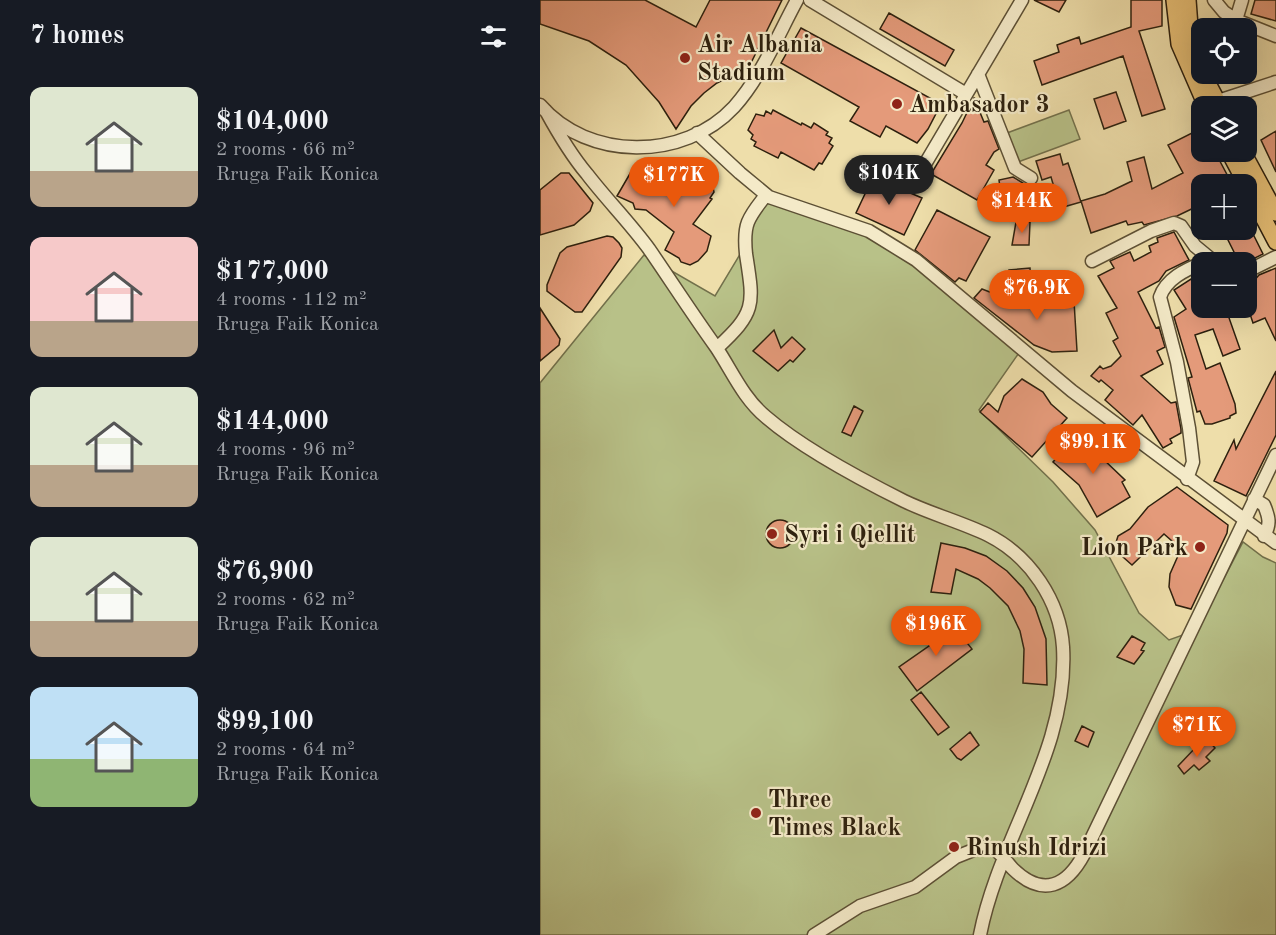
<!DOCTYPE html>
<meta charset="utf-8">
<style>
body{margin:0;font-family:"Old Standard TT",serif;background:#242831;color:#f1f3f6;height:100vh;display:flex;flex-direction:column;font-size:22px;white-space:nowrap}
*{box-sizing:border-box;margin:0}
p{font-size:20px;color:#9ea1a6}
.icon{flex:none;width:33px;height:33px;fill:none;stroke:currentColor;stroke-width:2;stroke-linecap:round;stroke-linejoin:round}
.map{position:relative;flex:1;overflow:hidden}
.side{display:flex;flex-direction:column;background:#171b24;width:540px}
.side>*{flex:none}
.buttons{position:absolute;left:651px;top:18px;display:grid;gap:12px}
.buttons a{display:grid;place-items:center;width:66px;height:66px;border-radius:12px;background:#171b24;box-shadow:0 6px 24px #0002;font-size:30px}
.price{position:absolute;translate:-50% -51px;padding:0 14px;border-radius:21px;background:#ea580c;color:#fff;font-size:20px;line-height:39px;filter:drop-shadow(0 2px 3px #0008)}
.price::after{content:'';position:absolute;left:50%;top:36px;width:18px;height:14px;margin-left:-9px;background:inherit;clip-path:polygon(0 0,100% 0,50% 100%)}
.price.active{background:#222;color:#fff}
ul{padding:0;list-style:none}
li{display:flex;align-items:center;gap:18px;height:150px;padding:0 30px}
li span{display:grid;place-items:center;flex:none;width:168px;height:120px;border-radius:12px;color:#555}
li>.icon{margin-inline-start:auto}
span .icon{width:72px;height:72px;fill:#fffc;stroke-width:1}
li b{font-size:26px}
h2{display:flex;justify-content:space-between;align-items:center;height:72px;padding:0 30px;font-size:26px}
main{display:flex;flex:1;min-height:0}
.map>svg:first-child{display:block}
</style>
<main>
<section class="side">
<h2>7 homes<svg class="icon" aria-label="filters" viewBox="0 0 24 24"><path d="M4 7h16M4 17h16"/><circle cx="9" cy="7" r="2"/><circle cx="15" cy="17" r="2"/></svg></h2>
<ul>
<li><span style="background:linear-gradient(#dfe7d0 70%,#b9a48a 0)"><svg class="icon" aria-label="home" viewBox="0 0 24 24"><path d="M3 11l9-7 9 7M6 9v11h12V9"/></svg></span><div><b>$104,000</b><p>2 rooms · 66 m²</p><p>Rruga Faik Konica</p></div></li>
<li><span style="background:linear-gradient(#f6c9c9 70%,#b9a48a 0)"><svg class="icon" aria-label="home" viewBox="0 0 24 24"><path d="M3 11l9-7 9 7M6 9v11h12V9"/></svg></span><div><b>$177,000</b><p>4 rooms · 112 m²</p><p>Rruga Faik Konica</p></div></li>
<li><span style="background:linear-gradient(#dfe7d0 65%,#b9a48a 0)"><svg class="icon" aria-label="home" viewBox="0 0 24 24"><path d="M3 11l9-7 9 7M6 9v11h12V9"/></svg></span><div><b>$144,000</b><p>4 rooms · 96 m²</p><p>Rruga Faik Konica</p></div></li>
<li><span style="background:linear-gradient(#dfe7d0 70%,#b9a48a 0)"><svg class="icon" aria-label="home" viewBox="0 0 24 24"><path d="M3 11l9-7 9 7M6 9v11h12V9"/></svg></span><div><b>$76,900</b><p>2 rooms · 62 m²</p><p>Rruga Faik Konica</p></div></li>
<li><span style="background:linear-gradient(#bfe0f5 60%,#8fb573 0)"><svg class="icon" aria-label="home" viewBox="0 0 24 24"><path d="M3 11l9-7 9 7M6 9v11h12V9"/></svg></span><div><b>$99,100</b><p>2 rooms · 64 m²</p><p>Rruga Faik Konica</p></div></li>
</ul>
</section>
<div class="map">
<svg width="736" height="935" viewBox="0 0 736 935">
<rect width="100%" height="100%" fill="#eedeaa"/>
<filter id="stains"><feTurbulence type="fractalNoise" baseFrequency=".00333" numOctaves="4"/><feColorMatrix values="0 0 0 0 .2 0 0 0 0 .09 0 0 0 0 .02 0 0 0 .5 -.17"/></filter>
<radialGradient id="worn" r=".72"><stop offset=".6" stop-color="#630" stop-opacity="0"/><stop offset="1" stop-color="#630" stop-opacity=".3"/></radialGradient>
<!-- green -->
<path fill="#b8c188" stroke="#72704b" stroke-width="1.5" d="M529,110L540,139L478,162L467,133Z
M226,195L343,238L481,350L439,410L513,482L555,530L599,613L629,640L657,630L703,542L723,557L736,563V935H0V383L104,255L175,296L205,246V234Z"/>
<!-- building -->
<path fill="#e49a7a" stroke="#2d200e" stroke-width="1.5" d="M0,0H105L156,27L170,0H242L209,67L177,83L164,93L151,106L136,129L119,102L86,65L49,41L0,24Z
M494,0H526L519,12Z
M591,0H622V26L599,31L625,109L602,116L583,56L502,85L494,61L519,52L517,45L539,37L541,44L591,27Z
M715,0H736V21L711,14Z
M349,13L414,50L405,66L340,29Z
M261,28L401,104L388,129L377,143L346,126L340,137L310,121L319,107L241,63Z
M576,92L586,121L564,129L554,99Z
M434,98L440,101L442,105L439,110L444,122L448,121L459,149L454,152L446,165L454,170L437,200L391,174L422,123Z
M233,110L261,125L262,123L271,128L274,123L288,132L286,135L292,138L289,143L293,146L282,164L279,163L274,170L241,152L238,158L214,146L216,142L211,139L213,135L208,130L216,114L224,116L226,111L231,114Z
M662,128V152H675L692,184H662V204L637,216L604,225L602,222L588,225L586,221L551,233L541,201L565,194L592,181L587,162L604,157L612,189L643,173L628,145Z
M736,131V172L721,140Z
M520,154L523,165L528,163L541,202L520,208L511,177L502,180L496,161Z
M95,165L111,172L132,187L146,170L153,174L158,173L172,183L174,192L170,198L172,199L153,224L171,236L167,251L158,261L150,265L141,262L139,258L125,250L134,232L106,210L95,209L93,203L77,196Z
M21,173H29L53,203L50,211L34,225L0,235V190Z
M333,177L382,198L364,235L316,213Z
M473,177L483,183L485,193L467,197L466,193L461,194L459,180Z
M397,210L450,237L426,281L419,278L415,282L375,250Z
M476,222H490L489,245H472Z
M683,230H711L723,254L707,262H699Z
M634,232L649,260L626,271L619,281L598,292L616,328L619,327L625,347L617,351L623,364L601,376L631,403L636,402L641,429V433L630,439L632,443L623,448L602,415L593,425L565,400L573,390L561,380L559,382L551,376L560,366L563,369L571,366L581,356L573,341L578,338L566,313L577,308L558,276L574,268L570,261L590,252L594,261L611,252L609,246L618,242L617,238Z
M67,236L73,237L79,243L82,248L81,257L42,312H35L7,291V285L20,253L27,247Z
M490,268L491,287L470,288L469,270Z
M736,268V341L725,318L713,323L706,302V290L719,275Z
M651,279L662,297V308H705L688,315L700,349L683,356L673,329L655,335L666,369L680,363L695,404L696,413L690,416V418L672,424H665L660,411L657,412L648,378L652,377L634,317L646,309L634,290Z
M442,289L486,306L534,301L537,351L512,352L494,345L434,298Z
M0,308L20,339L19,345L0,361Z
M234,330L241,348L252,337L265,349L253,362L250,360L238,371L213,351Z
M736,371V435L706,496L674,481L694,440L696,449Z
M482,379L503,392L511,404L527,418L492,457L440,412L448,403L458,412L464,396Z
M314,406L323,411L311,436L302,432Z
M539,434L551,444L554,441L559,447L564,454L561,457L585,480L582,482L590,497L557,517L539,485L513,462Z
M637,487L688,525L687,533L651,609L636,605L629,587L630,574L641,549L624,534L592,565L574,549L578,536L590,529L608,507Z
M226 534a14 14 0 1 1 28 0a14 14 0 1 1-28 0Z
M401,543L425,548L446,556L467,571L483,588L495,607L506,639L507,685L483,683L484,649L480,631L468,606L450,588L438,579L416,569L411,594L391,592Z
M409,620L432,649L377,691L359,667L406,634L400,627Z
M592,636L605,643L601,650L604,651L594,664L577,657Z
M381,692L409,727L398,735L371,700Z
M542,726L554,732L548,747L535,741Z
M430,732L439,745L421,760L417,758L410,749Z
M668,740L675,748L666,757L670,761L659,770L654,765L644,774L638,766L657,746L659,748Z"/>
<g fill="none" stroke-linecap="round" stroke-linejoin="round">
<!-- minor casing -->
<g stroke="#5d5035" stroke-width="15">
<path id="minor" d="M270,0L426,94
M674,0L684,12L696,20
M702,0L696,20L736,36
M438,74L475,168L491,178
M669,104L736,82
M0,105C48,161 144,161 194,107C221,77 238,35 257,0
M6,111C18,133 31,155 47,174C67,200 90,223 109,249C131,281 153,315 176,347C192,371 203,398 226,417C262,448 320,479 364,501C391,514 421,522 448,535C490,556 520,601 523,647C529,750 459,837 440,935
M157,133L200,173L229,197L329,231L376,260L532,391L736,543
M375,181L482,0
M552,261L611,231L634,223L641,226L655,246L672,260
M706,272L736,257
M177,348C216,312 214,305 206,254C205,244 204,232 208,222C212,212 220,203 226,195
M647,479L653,462L649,428L637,362L620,297C626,279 645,270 662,263
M714,499L724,505C729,517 731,524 724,536
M274,935L320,906L375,887L416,857L441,847L454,849C463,855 466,862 473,869C503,898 527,886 544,854L736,455"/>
</g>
<!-- major casing -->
<g stroke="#2d200e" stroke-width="18">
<path id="major" d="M634,0L639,44L666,106
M648,0L651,40L662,69
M663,74L680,106
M689,152L706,184
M703,152L736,213
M706,185L736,242"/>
</g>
<!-- minor -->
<use href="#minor" stroke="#f4eac8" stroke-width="12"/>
<!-- major -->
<use href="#major" stroke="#e7bf75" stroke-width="15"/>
</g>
<!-- markers -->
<g fill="#8f2418" stroke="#f4eac8" stroke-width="2">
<circle cx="145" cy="58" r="6"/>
<circle cx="357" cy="104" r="6"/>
<circle cx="232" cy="534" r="6"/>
<circle cx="660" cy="547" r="6"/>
<circle cx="216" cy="813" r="6"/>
<circle cx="414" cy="847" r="6"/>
</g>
<g text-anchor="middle" stroke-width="4.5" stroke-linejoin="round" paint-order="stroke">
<!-- poi labels -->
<g font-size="24" font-weight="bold" fill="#2d200e" stroke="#f4eac8" text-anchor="start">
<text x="157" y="52">Air Albania<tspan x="157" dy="28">Stadium</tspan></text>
<text x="369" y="112">Ambasador 3</text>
<text x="244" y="542">Syri i Qiellit</text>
<text x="648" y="555" text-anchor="end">Lion Park</text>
<text x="228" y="807">Three<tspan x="228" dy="28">Times Black</tspan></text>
<text x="426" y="855">Rinush Idrizi</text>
</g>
</g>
<rect width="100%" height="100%" filter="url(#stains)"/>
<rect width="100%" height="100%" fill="url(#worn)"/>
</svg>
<div class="buttons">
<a><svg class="icon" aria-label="locate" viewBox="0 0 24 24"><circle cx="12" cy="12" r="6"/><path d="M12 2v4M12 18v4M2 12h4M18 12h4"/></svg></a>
<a><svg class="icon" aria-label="layers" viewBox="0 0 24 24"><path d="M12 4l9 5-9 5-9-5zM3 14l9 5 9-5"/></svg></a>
<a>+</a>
<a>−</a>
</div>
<b class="price active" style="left:349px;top:206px">$104K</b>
<b class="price" style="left:134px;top:208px">$177K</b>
<b class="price" style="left:482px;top:234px">$144K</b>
<b class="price" style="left:497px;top:321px">$76.9K</b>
<b class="price" style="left:553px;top:475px">$99.1K</b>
<b class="price" style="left:396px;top:657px">$196K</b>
<b class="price" style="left:657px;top:758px">$71K</b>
</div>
</main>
